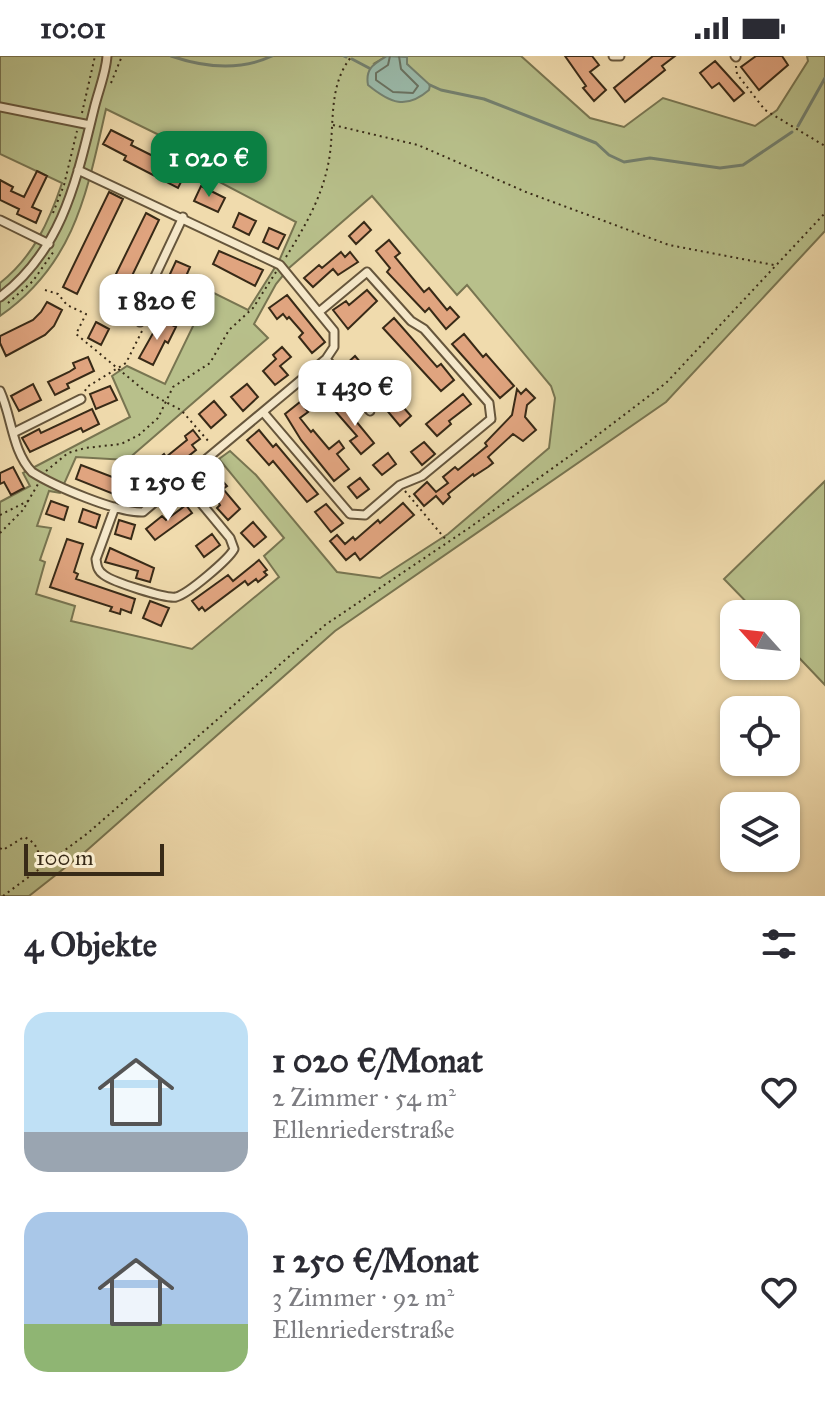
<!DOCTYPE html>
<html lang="de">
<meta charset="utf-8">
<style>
body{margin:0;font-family:"IM FELL Great Primer",serif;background:#f2f2f3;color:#2b2b33;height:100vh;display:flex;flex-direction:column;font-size:30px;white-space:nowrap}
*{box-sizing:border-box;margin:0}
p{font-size:26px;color:#7c7c81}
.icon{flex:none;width:44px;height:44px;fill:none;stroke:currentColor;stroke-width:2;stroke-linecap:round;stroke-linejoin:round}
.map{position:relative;height:840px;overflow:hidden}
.drawer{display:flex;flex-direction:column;background:#fff;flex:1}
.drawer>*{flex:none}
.needle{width:52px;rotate:297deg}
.tools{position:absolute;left:720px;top:544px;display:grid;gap:16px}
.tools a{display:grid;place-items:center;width:80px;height:80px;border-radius:16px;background:#fff;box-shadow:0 2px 6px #0004;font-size:40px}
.scale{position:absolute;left:24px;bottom:20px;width:140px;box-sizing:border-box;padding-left:8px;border:4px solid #382a17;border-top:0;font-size:22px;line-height:28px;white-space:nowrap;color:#382a17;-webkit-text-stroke:6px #f5e8ca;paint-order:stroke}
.price{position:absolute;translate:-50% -68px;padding:0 18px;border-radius:16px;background:#fff;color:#222;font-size:26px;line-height:52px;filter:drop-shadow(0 2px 4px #0008)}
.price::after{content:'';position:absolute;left:50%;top:48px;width:24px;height:18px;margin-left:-12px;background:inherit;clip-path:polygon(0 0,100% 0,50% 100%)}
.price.selected{background:#0b8043;color:#fff}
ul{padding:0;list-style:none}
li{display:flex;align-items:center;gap:24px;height:200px;padding:0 24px}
li span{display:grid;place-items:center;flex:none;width:224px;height:160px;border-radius:24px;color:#555}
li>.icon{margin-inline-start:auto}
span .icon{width:96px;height:96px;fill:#fffc;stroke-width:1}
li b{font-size:34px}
h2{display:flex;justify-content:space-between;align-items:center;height:96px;padding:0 24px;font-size:34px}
.status{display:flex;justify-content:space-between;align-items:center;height:56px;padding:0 40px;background:#fff;direction:ltr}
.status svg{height:22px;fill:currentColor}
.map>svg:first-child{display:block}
</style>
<div class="status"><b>10:01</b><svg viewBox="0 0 49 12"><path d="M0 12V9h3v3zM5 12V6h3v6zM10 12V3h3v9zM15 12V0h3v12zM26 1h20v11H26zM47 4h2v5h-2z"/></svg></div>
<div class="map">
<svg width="825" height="840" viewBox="0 0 825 840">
<rect width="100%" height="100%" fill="#f0dbad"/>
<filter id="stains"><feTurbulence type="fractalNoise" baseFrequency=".0025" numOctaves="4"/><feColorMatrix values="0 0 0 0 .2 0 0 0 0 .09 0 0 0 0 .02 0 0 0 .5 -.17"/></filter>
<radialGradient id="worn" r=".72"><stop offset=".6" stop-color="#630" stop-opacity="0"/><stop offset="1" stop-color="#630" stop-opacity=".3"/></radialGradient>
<!-- green -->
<path fill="#b8c08b" stroke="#787551" stroke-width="2" fill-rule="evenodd" d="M0,0H387L375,7L413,15L407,8L405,0H521L590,62L624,71L663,42L755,70L777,54L808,5L807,0H825V175L666,346L335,575L85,796L29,840H0V446L30,430L23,417L130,361L112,320L127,310L165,328L210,235L248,254L279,205L296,166L189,110L194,96L106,53C87,136 75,208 0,260V227C33,201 49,166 62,127L0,98ZM372,140L457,239L467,229L551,330L555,342L549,392L448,478L380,522L337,516L256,419L230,395L219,403L284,482L264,500L279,521L192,593L71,565L75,550L36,538L45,506L40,504L51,472L37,470L49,435L60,437L76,401L127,404L268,282L254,268L276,228L289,212Z
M825,425V629L786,588V558H758L724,523Z"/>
<!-- water -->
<path fill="#9abbac" stroke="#738170" stroke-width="2" d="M387,0L407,1V8L430,29L429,34C406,54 390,47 368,29C365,12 374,8 387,0Z"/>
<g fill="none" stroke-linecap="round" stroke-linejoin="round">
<!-- shore -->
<path stroke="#697262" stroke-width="2" d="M390,0L388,9L376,17V24L393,36L413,37L418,30L401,13L399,0"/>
<!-- stream -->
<path stroke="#738170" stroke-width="3" d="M171,0C203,11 240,15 272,0
M344,0L346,1
M352,3L369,12
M430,29L441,34L484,43L596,87L609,99L624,106L650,102L720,112L743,109L792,76
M798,70L825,22"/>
</g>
<!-- building -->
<path fill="#e0a47f" stroke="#382a17" stroke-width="2" d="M565,0H592L599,9L590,16L606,34L594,45L583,32L586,30Z
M653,0H675L662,10L665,14L625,46L614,32Z
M756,0H782L788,9L759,34L741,11Z
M715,5L744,37L734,45L719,27L712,32L700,17Z
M111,74L133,85L131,89L177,112L173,119L182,124L178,132L124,104L126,100L103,88Z
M37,115L47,120L32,151L41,155L36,167L17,158L19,153L0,144V124L13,131L11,135L24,141Z
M201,130L225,142L218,156L194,145Z
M109,136L123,143L77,238L63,231Z
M146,157L159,164L129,226L115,220Z
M239,157L256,165L249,179L233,171Z
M364,166L371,174L356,188L349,180Z
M269,172L285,179L278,193L263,186Z
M389,184L400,197L395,201L424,236L429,232L447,254L450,251L459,261L446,273L429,252L425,256L387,216L390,212L376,195Z
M219,195L263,214L255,230L213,208Z
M341,196L345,201L350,196L358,206L338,219L333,213L313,231L304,222L319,209L322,212Z
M176,205L190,211L184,225L181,224L168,252L157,246Z
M367,234L377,245L348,273L333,254L346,245L349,249Z
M107,239L123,246L117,258L102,251Z
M287,239L325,286L312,297L299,281L303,277L289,261L287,263L283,258L277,263L269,252Z
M47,246L62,254L54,270L45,279L6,300L0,287V280L33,264L41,256Z
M394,262L437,311L441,308L454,324L441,335L383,272Z
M161,263L176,271L168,287L165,285L153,309L139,302Z
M96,266L109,273L101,289L88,282Z
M464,278L483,301L486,298L514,330L500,342L452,288Z
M282,291L291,301L280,310L288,319L275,329L263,315L276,303L273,299Z
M355,300L373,321L375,319L411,360L400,370L365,328L358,322L356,324L344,310Z
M88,301L94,315L67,328L69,332L55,339L48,326L69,316L75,312L73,307Z
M328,326L332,331L337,326L342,333L322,348L314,337Z
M33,328L41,344L19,355L11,340Z
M247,328L258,341L243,355L231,341Z
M110,330L117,344L96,353L90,338Z
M517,333L521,338L526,333L535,342L527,349L525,361L536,374L523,385L513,378L488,401L493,407L488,411L474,420L473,418L448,438L450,441L443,448L436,440L424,450L414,438L427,426L436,436L448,427L443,421L455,411L458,414L487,390L485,387L512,359Z
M463,338L471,348L449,365L451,368L437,380L426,368Z
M214,345L226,359L211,372L199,358Z
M348,345L360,359L355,364L374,387L361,398L350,385L357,380L336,356Z
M300,346L308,356L300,362L311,376L313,374L329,393L339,385L344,392L337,398L349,413L334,425L301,384L285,358Z
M92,353L99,368L83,376L81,372L30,396L22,382L39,373L41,377Z
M193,374L200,383L192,389L196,394L181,406L179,403L151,430L141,418L164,398L166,401L187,384L185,380Z
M259,374L273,391L276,388L318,438L307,446L273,405L269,409L247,384Z
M424,386L435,398L422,409L411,396Z
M388,397L396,408L382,419L373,409Z
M81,409L136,430L131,445L76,423Z
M13,411L24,432L11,439L4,426L0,428V417Z
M217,419L227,430L223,433L240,453L228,464L217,452L220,449L206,428Z
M360,422L369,433L357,442L348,431Z
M51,445L68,451L64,464L46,458Z
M403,447L414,459L360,504L355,497L346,504L330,485L337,479L345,488L353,481L355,484L378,464L380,467Z
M326,448L343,467L331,476L315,456Z
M186,449L192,457L155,484L146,473L162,460L166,464Z
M83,453L100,459L96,472L79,466Z
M119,464L135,469L131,483L115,478Z
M253,466L266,481L254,491L241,477Z
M212,478L220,489L204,501L196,490Z
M67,483L83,488L74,516L78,518L76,523L135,543L131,557L121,553L120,558L110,555L112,551L50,531Z
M110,492L154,512L150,526L136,522L138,515L105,506Z
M259,504L267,514L264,516L267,519L258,526L256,523L248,529L245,525L205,555L202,551L199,554L192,545L228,519L233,525Z
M150,545L169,552L161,570L143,562Z"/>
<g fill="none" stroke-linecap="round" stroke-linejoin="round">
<!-- street casing -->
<g stroke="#66563c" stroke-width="11">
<path id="street" d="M613,0H620
M735,0L736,1
M0,51L90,69
M0,164L49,188
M0,241C62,194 76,126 94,53C98,36 106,17 107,0
M140,266V252L183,161
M326,303L370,355
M0,335C12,361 12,395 32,416C54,430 117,457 143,456L326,303L334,291V275L280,209L78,114
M263,356L350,458L365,459L400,429L422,420L491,363L489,347L424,273L411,265L367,216L319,256
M13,377L81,343
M115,451L96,503C97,511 98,515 104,519C113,526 166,543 176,541C188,538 229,503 234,493L230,482L181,423"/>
</g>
<!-- path -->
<path stroke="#382a17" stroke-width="2" stroke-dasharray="2 4" stroke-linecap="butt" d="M736,10L737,18L765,54L825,90
M111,27L122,0
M82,57L95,0
M333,69L418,89L526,136L669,189L774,209
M53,157L64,129L77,75
M286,201C304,172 321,143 328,109C336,72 326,31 352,0
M45,234L58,238L67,249L86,258L76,278L145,335L181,354L210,387
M8,247L33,225L54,195
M85,335L87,331L126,307L142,275
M46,415L68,397L85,392L121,388L139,379L158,362L173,331L210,307L229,274L253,252L276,216
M405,435L447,485
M0,459L28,445
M0,477L23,454L38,428
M0,792L3,794L24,781C38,787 40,798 40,812
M3,840L88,777L325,569L469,472L578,394L666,327L825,157"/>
<!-- street -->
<use href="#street" stroke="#f5e8ca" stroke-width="7"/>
</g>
<rect width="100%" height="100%" filter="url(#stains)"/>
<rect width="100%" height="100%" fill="url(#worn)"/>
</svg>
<div class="tools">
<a><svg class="needle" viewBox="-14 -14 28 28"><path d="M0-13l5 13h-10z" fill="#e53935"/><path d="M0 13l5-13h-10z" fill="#7c7c81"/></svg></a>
<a><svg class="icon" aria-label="locate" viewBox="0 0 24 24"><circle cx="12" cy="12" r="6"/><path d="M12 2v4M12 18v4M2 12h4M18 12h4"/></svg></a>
<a><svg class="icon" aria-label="layers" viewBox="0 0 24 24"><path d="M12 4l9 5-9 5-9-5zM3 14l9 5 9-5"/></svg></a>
</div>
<div class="scale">100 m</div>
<b class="price selected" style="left:209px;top:143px">1 020 €</b>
<b class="price" style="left:157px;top:286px">1 820 €</b>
<b class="price" style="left:355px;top:372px">1 430 €</b>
<b class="price" style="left:168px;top:467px">1 250 €</b>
</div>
<section class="drawer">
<h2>4 Objekte<svg class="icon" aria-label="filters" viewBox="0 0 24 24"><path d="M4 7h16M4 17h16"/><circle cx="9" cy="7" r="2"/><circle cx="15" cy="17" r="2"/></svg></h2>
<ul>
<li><span style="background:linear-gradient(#bfe0f5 75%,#9aa5b1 0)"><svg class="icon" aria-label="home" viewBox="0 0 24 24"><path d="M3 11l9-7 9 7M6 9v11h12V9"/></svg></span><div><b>1 020 €/Monat</b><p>2 Zimmer · 54 m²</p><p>Ellenriederstraße</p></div><svg class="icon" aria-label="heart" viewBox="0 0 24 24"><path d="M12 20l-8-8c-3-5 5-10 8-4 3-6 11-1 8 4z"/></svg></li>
<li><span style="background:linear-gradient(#a9c7e8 70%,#8fb573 0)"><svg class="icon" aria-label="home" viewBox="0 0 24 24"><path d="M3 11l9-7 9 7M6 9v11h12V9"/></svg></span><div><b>1 250 €/Monat</b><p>3 Zimmer · 92 m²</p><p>Ellenriederstraße</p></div><svg class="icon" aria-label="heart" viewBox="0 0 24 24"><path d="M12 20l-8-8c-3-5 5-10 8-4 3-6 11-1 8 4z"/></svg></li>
</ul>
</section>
